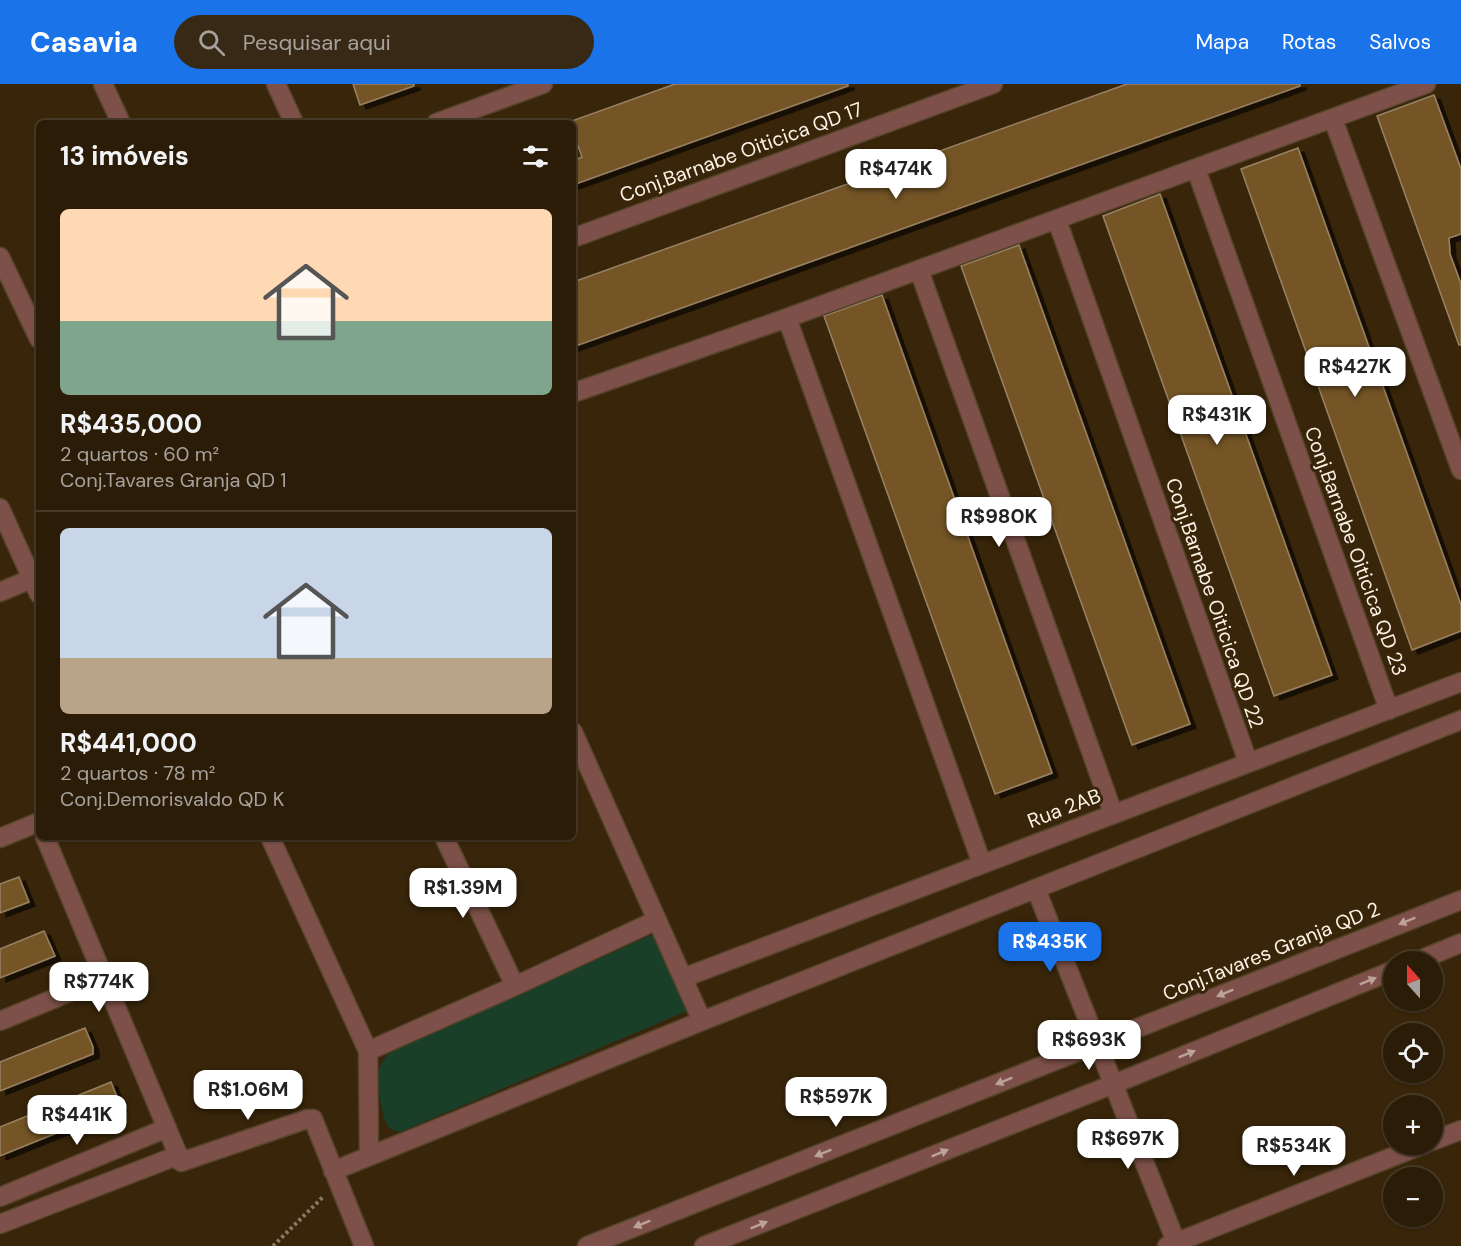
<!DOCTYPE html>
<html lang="pt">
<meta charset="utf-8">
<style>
body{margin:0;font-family:"DM Sans",sans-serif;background:#372916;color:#f1f3f6;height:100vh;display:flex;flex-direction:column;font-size:22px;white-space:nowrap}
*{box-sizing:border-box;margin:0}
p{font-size:20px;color:#a6a19c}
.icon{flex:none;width:33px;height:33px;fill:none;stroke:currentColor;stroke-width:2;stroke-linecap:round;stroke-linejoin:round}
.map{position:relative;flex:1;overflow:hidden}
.drawer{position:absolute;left:36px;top:36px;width:540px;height:720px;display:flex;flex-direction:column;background:#2b1c08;border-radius:9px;box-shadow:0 2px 4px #0004,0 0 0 2px #473a29}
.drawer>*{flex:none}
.needle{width:39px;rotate:339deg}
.controls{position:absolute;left:1383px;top:867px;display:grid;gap:12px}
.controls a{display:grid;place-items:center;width:60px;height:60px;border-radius:50%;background:#2b1c08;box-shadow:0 2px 4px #0004,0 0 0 2px #473a29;font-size:30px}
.price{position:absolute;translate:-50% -51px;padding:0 14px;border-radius:12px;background:#fff;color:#222;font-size:20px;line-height:39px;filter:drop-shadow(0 2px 3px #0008)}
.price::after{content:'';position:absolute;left:50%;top:36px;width:18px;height:14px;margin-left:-9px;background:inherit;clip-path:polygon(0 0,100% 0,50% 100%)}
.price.active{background:#1a73e8;color:#fff}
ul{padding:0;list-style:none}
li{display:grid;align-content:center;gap:12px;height:318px;padding:0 24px}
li+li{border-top:2px solid #473a29}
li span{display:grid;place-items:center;height:186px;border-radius:9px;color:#555}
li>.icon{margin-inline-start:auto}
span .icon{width:108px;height:108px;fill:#fffc;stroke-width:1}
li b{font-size:26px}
h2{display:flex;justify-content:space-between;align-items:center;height:72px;padding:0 24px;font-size:26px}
header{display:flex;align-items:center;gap:36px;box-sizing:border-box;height:84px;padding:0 30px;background:#1a73e8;color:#fff}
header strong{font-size:28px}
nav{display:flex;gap:33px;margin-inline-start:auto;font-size:21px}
.search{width:420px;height:54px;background:#372916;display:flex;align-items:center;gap:15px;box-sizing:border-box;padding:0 21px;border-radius:33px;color:#a6a19c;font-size:22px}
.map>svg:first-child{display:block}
</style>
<header>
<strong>Casavia</strong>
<div class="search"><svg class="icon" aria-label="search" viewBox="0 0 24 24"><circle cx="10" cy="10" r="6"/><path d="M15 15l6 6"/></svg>Pesquisar aqui</div>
<nav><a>Mapa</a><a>Rotas</a><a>Salvos</a></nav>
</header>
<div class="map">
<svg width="1461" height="1162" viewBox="0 0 1461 1162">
<defs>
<filter id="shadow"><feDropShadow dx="6" dy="4" stdDeviation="0" flood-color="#0009"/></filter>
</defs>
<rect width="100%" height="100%" fill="#39260a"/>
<!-- green -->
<path fill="#1a3f29" d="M654,850L687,927L400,1048C392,1047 388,1044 385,1037C380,1013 369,985 391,968Z"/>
<!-- building -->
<path fill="#745527" stroke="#988264" stroke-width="1.5" filter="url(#shadow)" d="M353,0H414V2L360,21Z
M675,0H848V2L573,101V77L582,73L573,48V39L569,38Z
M1127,0H1300V2L573,263V198Z
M1434,11L1461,85V150L1449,154L1450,170L1461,200V261H1459L1377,32Z
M1298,64L1461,521V547L1412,566L1241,85Z
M1160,110L1332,591L1274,612L1103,132Z
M1019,161L1190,640L1132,661L961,182Z
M882,211L1052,689L995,710L824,232Z
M19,793L29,818L0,829V800Z
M44,847L55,872L0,894V865Z
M85,944L93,963V970L0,1007V978Z
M111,998L121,1023L0,1072V1043Z"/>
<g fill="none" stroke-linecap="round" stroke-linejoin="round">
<!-- minor casing -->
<g stroke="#544329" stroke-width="21">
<path id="minor" d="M103,0L121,39
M276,0L294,39
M1333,35L1461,386
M436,39L543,0
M1196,85L1389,626
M1057,136L1248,678
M573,154L993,0
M0,173L39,255
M919,186L1113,729
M787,234L982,780
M573,309L787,234L1426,0
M0,424L39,510
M0,508L31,495
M573,648L702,937
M45,753L181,1078L307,1035H313L364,1162
M270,753L368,967L369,1072
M444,753L515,902
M0,754L39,738
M1036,805L1176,1158
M1415,878L1461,859
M683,894L1461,598
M0,937L104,894
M368,967L515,902L657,836
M1432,1057L1461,1046
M333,1087L702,937L1461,636
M0,1113L167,1044
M0,1140L179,1071
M587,1162L1461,816
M704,1162L1114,1000L1394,886
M1167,1162L1425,1060"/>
</g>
<!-- path -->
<path stroke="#897a64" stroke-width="4" stroke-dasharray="3 3" stroke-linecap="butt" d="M273,1162L324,1112"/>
<!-- minor -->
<use href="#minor" stroke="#7d5149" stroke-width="18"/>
</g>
<!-- one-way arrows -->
<defs><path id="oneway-solid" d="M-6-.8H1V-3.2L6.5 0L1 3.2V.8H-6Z" transform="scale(1.5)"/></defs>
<g fill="#bda298">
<use href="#oneway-solid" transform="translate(1407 837) rotate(158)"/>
<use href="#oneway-solid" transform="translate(1368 897) rotate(-22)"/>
<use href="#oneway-solid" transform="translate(1225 909) rotate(158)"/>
<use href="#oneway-solid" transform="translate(1187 970) rotate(-22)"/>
<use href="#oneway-solid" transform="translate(1004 997) rotate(158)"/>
<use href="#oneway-solid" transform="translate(823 1069) rotate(158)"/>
<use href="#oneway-solid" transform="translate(940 1069) rotate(-22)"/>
<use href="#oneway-solid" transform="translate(642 1140) rotate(158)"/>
<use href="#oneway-solid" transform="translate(759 1141) rotate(-22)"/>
</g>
<g text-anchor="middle" stroke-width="6" stroke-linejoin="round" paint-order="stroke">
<!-- street labels -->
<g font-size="20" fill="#fdf3e7" stroke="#39260a">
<text transform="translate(741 68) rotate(-20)" y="7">Conj.Barnabe Oiticica QD 17</text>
<text transform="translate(1356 467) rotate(70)" y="7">Conj.Barnabe Oiticica QD 23</text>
<text transform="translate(1215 519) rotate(71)" y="7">Conj.Barnabe Oiticica QD 22</text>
<text transform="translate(1064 724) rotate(-21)" y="7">Rua 2AB</text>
<text transform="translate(1271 867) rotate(-22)" y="7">Conj.Tavares Granja QD 2</text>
</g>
</g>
</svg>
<div class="controls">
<a><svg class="needle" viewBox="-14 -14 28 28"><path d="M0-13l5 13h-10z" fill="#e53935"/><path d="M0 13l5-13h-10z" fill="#a6a19c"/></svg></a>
<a><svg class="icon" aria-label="locate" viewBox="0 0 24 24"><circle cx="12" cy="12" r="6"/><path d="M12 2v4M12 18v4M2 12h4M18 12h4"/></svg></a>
<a>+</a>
<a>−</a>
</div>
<b class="price" style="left:896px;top:116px">R$474K</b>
<b class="price" style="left:1355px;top:314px">R$427K</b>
<b class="price" style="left:1217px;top:362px">R$431K</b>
<b class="price" style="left:999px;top:464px">R$980K</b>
<b class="price" style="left:463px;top:835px">R$1.39M</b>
<b class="price active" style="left:1050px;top:889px">R$435K</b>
<b class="price" style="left:99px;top:929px">R$774K</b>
<b class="price" style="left:1089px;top:987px">R$693K</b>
<b class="price" style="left:248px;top:1037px">R$1.06M</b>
<b class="price" style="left:836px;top:1044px">R$597K</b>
<b class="price" style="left:77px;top:1062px">R$441K</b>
<b class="price" style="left:1128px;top:1086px">R$697K</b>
<b class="price" style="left:1294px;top:1093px">R$534K</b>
<section class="drawer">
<h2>13 imóveis<svg class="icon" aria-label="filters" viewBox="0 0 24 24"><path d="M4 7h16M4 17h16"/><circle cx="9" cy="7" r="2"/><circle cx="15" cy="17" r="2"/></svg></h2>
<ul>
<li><span style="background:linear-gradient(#ffd9b3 60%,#7fa58c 0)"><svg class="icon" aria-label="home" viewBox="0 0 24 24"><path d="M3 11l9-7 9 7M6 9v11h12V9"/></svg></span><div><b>R$435,000</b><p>2 quartos · 60 m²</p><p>Conj.Tavares Granja QD 1</p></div></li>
<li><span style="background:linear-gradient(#c9d6e8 70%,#b9a48a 0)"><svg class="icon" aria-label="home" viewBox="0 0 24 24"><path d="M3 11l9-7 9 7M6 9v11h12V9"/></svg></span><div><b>R$441,000</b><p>2 quartos · 78 m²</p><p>Conj.Demorisvaldo QD K</p></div></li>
</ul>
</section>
</div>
